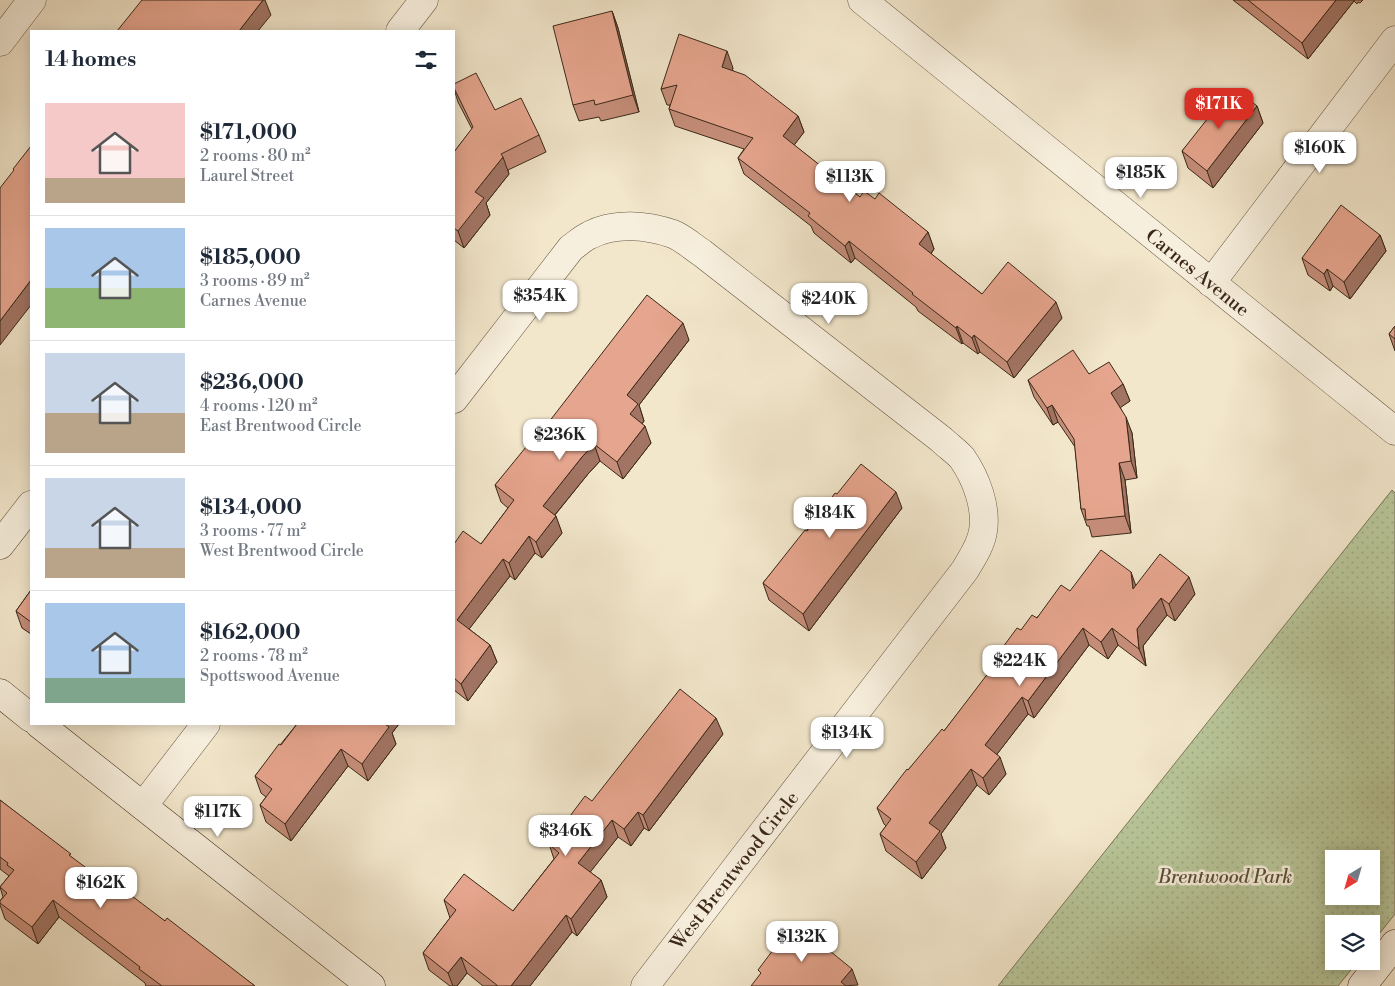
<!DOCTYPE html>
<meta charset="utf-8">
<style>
body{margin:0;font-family:"Libre Bodoni",serif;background:#f6f6f7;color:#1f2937;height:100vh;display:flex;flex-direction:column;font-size:19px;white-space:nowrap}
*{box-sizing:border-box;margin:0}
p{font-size:16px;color:#747a83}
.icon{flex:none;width:28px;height:28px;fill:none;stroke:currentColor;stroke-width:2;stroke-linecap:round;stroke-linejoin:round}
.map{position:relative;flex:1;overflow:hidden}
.sheet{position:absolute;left:30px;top:30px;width:425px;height:695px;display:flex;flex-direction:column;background:#fff;border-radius:0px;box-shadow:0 2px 12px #0003}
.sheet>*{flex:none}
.needle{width:32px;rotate:217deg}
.buttons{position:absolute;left:1325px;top:850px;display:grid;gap:10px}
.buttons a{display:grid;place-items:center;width:55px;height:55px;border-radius:0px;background:#fff;box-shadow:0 2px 12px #0003;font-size:25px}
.price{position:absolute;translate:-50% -42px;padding:0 11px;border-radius:10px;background:#fff;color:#222;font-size:16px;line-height:32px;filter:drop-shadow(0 1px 2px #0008)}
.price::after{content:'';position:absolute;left:50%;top:30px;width:15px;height:11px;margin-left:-8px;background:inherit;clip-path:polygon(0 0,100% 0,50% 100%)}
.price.active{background:#d93025;color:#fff}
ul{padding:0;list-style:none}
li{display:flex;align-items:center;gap:15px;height:125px;padding:0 15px}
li+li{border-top:1px solid #e0e1e3}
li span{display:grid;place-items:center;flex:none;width:140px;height:100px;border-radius:0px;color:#555}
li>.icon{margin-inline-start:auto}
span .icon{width:60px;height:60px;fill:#fffc;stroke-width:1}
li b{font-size:21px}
h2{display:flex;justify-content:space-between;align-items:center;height:60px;padding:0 15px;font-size:21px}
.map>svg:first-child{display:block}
</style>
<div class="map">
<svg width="1395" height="986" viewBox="0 0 1395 986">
<defs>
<pattern id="grass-dots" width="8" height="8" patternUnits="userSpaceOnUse" patternTransform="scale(1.25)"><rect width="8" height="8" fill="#b8c699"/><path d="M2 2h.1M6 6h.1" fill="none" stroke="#9faa83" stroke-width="1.8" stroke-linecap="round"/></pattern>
</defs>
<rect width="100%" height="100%" fill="#f2e6cb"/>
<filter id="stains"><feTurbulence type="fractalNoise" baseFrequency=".004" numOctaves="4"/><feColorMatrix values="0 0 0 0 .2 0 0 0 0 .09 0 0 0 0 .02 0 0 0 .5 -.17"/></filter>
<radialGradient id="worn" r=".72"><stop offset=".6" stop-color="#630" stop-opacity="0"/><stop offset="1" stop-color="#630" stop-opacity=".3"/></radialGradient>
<!-- grass -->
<path fill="url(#grass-dots)" stroke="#7a7758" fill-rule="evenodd" d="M1392,490L1395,493V914L1371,944V924H1334V961H1358L1338,986H998ZM1334,859H1371V896H1334Z"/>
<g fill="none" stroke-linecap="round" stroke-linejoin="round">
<!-- street casing -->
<g stroke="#695845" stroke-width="29">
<path id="street" d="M862,0L1395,431
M400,31L424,0
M0,42L32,0
M1211,283L1395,40
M454,399L571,248C577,244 583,238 590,235C615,222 647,225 673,234C683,238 693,247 702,253L942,440C948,446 957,452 962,458C976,478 987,507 983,531C981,545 972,558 965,570L645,986
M0,545L31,505
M143,806L206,724"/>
</g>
<!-- secondary casing -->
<g stroke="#3b2818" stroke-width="29">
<path id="secondary" d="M0,693L31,718
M39,724L371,986
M1362,986L1395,944"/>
</g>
<!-- street -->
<use href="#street" stroke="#f7efdd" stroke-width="28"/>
<!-- secondary -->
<use href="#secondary" stroke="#f7efdd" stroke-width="28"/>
</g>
<!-- wall -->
<path fill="#c68e7a" stroke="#3b2818" d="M1233,0H1363L1360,3L1358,2L1357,4L1354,1L1308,59Z
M612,11L618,28L639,112L601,121L599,117L579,121L573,105Z
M733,68L732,70L798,116L804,132L794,145L860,197L875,199L928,232L934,249L931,254L982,294L1062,318L1014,378L980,352L978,354L963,343L962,344L918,311L916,307L855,258L851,263L814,233L811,226L744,174L738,158L744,149L675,126L669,109L670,105H667L661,89Z
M454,84L495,110L539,135L546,152L508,170L509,174L486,203L490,215L464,248L454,240V152L472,129L458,102L454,89Z
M1226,101L1257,106L1263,123L1213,188L1188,168L1182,151Z
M1380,235L1386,251L1350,299L1333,286L1330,291L1308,275L1302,258Z
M1395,326V351L1389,334Z
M689,340L639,405L644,421L642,424L651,443L623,479L600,461L588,474L555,515L562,533L542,558L535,553L515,580L510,576L469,629L490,645L497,662L468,701L454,690V544H481L508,508L501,502L495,485L528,449Z
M1089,374L1123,384L1130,401L1120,407L1132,433L1137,478L1125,480L1131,533L1092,537L1089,526H1087L1081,509L1075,447L1058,422L1053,425L1034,397L1028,380Z
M837,494L902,508L809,631L769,600L763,583Z
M31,590V634L22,628L16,611Z
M1070,591L1195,594L1175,621L1167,615L1143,646L1146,666L1118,645L1108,659L1089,645L1034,718L1028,714L997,754L1006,774L989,795L977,785L941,834L946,848L922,879L886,851L880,834L886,826L884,824L877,808L908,770L944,731L988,675L986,670L1021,630Z
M297,724H399L392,733L396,744L368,781L348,766L291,841L266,822L260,805L266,797L261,793L255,776Z
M723,734L649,831L644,828L631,846L618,837L590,872L601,880L607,897L577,936L572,932L530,986H483L467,973L457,986H450L429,970L423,953L450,918L444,900L513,911L554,859L549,844L592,801Z
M0,800L72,858L121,894L165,921L255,986H146L145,983L59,917L38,944L5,919L0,905V901L3,897L0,887L9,876L0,869Z"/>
<!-- shaded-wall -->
<path fill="#a17463" stroke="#3b2818" d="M263,0H265L271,15L258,31H239Z
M1336,0H1354V1L1308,59L1302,43Z
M612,11L618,28L639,112L633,95Z
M727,51L733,68L728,84L722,67Z
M1257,106L1263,123L1213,188L1207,171Z
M798,116L804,132L789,152L783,136Z
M503,157L509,174L486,203L490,215L464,248L458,231L475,192Z
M928,232L934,249L925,261L919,244Z
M1380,235L1386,251L1350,299L1344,282Z
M849,241L855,258L851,263L845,246Z
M1327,269L1333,286L1330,291L1324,274Z
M31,280V305L0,345V321Z
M1056,302L1062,318L1014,378L1007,362Z
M683,323L689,340L639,405L644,421L636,431L630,414L627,395Z
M957,326L963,343L962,344L956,328Z
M974,335L980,352L978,354L972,338Z
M1123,384L1130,401L1117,410L1111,393Z
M1052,405L1058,422L1053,425L1047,408Z
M1126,417L1132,433L1137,478L1131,461Z
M645,426L651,443L623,479L617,462Z
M594,444L600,461L588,474L549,522L543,506L582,457Z
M1119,463L1125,480L1131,533L1125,516Z
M896,492L902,508L809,631L803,614Z
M556,516L562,533L542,558L536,542Z
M529,536L535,553L515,580L509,563Z
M503,559L510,576L463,637L457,620Z
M1131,572L1137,589H1133Z
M1189,577L1195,594L1175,621L1169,604Z
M1161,598L1167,615L1143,646L1146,666L1139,649L1137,629Z
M1083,628L1089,645L1034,718L1028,701Z
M1112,628L1118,645L1108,659L1101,642Z
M490,645L497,662L468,701L461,684Z
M1022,697L1028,714L991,762L985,745Z
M716,718L723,734L649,831L643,815Z
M383,724H399L392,733L396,744L368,781L362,764Z
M341,749L348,766L291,841L285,824Z
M1000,757L1006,774L989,795L983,778Z
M971,769L977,785L941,834L946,848L922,879L916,862L929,823Z
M638,812L644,828L631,846L624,829Z
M612,820L618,837L584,880L578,863Z
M601,880L607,897L577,936L571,919Z
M53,900L59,917L38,944L32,927Z
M566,915L572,932L530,986H511Z
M461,957L467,973L457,986H453L448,973Z
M852,969L858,985L843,986L841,982Z"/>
<!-- building -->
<path fill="#e6a58e" stroke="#3b2818" d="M142,0H263L239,31H117Z
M1248,0H1336L1302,43Z
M612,11L633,95L595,105L594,100L573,105L553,26Z
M679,34L727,51L722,67L745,75L798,116L783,136L860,197L864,191L875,199L879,193L928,232L919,244L982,294L1008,262L1056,302L1007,362L974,335L972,338L957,326L956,328L912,294L913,293L849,241L845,246L808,216L810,213L738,158L753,138L669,109L677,85L661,89Z
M476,73L495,110L521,98L539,135L501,154L503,157L475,192L484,198L458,231L454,228V152L473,127L454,88V84Z
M1235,89L1257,106L1207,171L1182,151L1223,99L1226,101Z
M31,146V280L0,321V188L14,170L13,169Z
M1341,205L1380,235L1344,282L1327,269L1324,274L1302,258Z
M647,295L683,323L627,395L638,404L630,414L645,426L617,462L594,444L582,457L543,506L556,516L536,542L529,536L509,563L503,559L457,620L490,645L461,684L454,678V544L463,531L481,544L514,500L495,485L526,447L528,449Z
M1395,326V339L1389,334Z
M1073,350L1089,374L1109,362L1123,384L1111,393L1126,417L1131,461L1119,463L1125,516L1086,520L1085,509H1081L1074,439L1052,405L1047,408L1028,380Z
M861,464L896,492L803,614L763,583L805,530L807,531L835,493L837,494Z
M1101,550L1131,572L1133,589L1160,554L1189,577L1169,604L1161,598L1137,629L1139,649L1112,628L1101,642L1083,628L1028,701L1022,697L985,745L1000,757L983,778L971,769L929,823L940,831L916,862L880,834L891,819L877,808L907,769L908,770L942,729L944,731L989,672L986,670L1017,628L1021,630L1032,615L1037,618L1061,585L1070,591Z
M31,590V622L16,611Z
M680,689L716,718L643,815L638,812L624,829L612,820L578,863L601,880L571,919L566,915L511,986H498L461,957L448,973L423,953L456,910L444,900L464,874L513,911L559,853L549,844L585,796L592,801Z
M297,724H385L389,727L362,764L341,749L285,824L260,805L272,789L255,776L279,744L281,745Z
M0,800L71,854L69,855L121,894L124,890L165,921L167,918L255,986H162L139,969L140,967L53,900L32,927L0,903V901L7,893L0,887L14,870L7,865L8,863L0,857Z
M794,922L831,950L830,951L852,969L841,982L846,986H751L761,973L758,970Z"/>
<g text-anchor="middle" stroke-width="5" stroke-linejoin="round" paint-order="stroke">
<!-- street labels -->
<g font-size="19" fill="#3b2818" stroke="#f7efdd">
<text transform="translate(1198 272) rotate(39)" y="7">Carnes Avenue</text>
<text transform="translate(734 870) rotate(-52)" y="7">West Brentwood Circle</text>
</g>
<!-- park labels -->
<g font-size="19" font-style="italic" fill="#5a5038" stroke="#f7efdd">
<text x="1225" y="883">Brentwood Park</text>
</g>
</g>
<rect width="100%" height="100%" filter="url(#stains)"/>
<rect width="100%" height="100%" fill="url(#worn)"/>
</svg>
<div class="buttons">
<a><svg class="needle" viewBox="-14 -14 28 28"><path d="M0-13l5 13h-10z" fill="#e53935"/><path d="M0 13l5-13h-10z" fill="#747a83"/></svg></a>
<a><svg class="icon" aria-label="layers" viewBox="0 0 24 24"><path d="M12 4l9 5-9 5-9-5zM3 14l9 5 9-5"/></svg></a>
</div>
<b class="price active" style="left:1219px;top:130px">$171K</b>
<b class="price" style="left:1320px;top:174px">$160K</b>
<b class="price" style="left:1141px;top:199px">$185K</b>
<b class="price" style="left:850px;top:203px">$113K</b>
<b class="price" style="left:540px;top:322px">$354K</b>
<b class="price" style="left:829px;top:325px">$240K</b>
<b class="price" style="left:560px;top:461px">$236K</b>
<b class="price" style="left:830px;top:539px">$184K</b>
<b class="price" style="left:1020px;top:687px">$224K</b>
<b class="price" style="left:847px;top:759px">$134K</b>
<b class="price" style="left:218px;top:838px">$117K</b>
<b class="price" style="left:566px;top:857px">$346K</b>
<b class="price" style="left:101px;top:909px">$162K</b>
<b class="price" style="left:802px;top:963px">$132K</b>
<section class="sheet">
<h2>14 homes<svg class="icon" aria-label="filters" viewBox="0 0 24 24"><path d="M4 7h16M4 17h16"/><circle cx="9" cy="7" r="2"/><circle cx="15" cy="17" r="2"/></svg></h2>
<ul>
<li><span style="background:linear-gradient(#f6c9c9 75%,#b9a48a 0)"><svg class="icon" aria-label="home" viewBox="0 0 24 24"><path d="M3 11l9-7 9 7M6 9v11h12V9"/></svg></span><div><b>$171,000</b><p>2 rooms · 80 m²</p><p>Laurel Street</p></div></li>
<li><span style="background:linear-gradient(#a9c7e8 60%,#8fb573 0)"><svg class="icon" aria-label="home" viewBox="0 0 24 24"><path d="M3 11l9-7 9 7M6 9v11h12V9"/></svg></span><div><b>$185,000</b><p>3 rooms · 89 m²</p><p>Carnes Avenue</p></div></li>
<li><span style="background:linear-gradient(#c9d6e8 60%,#b9a48a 0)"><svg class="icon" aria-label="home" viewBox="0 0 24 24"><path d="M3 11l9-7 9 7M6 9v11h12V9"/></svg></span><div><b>$236,000</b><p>4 rooms · 120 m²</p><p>East Brentwood Circle</p></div></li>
<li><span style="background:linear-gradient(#c9d6e8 70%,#b9a48a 0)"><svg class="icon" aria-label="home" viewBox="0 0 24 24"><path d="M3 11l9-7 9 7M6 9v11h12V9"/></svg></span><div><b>$134,000</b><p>3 rooms · 77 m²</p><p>West Brentwood Circle</p></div></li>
<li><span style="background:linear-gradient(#a9c7e8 75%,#7fa58c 0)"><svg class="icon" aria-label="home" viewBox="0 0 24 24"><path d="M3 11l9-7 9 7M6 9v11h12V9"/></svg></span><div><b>$162,000</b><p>2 rooms · 78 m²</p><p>Spottswood Avenue</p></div></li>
</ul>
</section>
</div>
